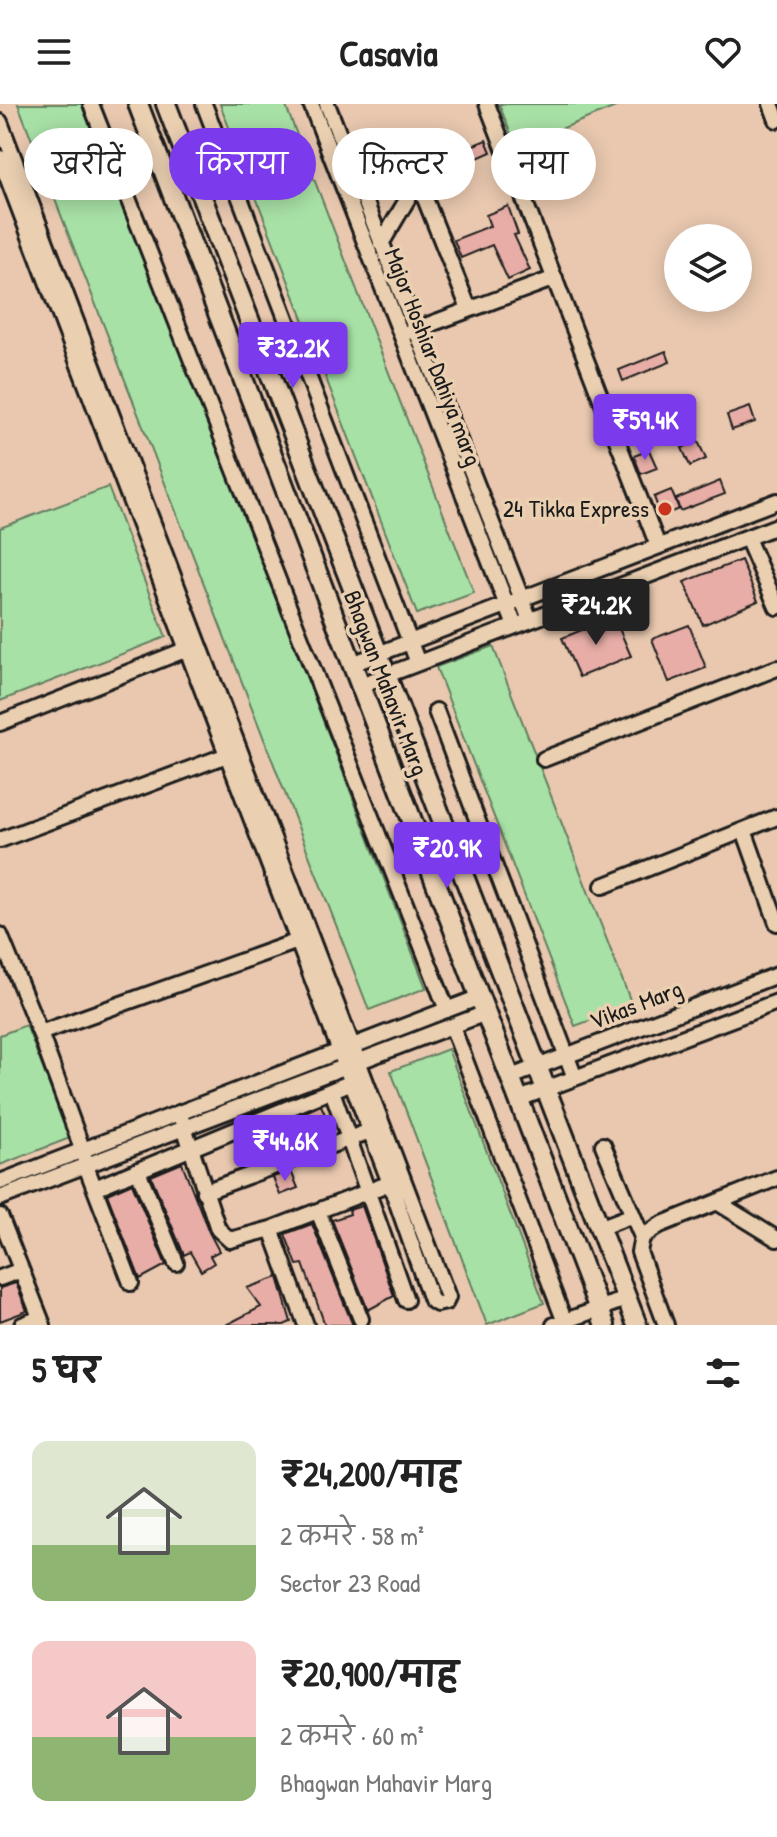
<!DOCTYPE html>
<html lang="hi">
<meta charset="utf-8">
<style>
body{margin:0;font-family:"Patrick Hand","Playpen Sans Deva",sans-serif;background:#f6f6f6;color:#222;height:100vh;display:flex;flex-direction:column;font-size:30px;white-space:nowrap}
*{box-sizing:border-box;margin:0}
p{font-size:26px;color:#767676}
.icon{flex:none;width:44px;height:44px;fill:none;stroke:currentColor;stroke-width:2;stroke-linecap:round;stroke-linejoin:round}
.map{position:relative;height:1221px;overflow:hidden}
.side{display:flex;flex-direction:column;background:#fff;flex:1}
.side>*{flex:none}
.banner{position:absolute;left:24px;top:24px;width:730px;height:72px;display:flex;gap:16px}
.buttons{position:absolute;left:664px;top:120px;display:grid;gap:16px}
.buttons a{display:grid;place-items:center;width:88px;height:88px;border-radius:50%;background:#fff;box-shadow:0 4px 20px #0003;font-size:40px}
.price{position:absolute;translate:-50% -68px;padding:0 18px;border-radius:8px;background:#7c3aed;color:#fff;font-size:26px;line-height:52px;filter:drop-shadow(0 2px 4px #0008)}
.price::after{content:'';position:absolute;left:50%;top:48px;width:24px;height:18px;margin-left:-12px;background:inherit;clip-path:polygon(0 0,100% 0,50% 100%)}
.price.current{background:#222;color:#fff}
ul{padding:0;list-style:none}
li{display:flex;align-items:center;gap:24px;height:200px;padding:0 32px}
li span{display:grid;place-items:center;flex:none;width:224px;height:160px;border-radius:16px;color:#555}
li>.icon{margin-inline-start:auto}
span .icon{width:96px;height:96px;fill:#fffc;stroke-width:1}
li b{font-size:34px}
h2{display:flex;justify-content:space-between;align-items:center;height:96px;padding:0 32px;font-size:34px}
.tag{padding:0 28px;border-radius:36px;background:#fff;box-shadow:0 4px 20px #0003;font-size:28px;line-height:72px}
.tag.current{background:#7c3aed;color:#fff}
header{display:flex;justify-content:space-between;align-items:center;height:104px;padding:0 32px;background:#fff;font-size:36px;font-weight:800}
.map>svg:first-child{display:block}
</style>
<header><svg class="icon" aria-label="menu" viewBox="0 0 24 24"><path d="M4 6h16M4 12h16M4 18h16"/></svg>Casavia<svg class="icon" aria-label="heart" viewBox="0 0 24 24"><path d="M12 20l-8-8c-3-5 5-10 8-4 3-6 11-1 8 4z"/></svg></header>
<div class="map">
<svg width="777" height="1221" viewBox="0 0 777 1221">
<rect width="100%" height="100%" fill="#e9c8af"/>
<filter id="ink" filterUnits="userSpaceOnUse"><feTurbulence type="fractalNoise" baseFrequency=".0125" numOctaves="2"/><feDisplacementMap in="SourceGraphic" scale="16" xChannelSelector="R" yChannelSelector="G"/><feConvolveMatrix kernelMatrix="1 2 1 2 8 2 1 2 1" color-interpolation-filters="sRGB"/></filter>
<g filter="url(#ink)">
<!-- green -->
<path fill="#a8e1a6" stroke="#627e61" stroke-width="2" d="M18,0H86L426,884L369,906Z
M220,0H285L474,489L417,510Z
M499,0H623L516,43Z
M108,383L166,533L0,597V424Z
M493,542L632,901L575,922L436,563Z
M26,921L70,1034L0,1061V931Z
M448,945L544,1199L487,1221L391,967Z"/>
<!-- building -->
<path fill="#e7ada6" stroke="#1c1c1c" stroke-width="2" d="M486,36L491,48L464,60L459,47Z
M508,102L518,130L514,131L530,166L508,176L492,141L461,154L454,136L490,122L486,111Z
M666,247L670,258L623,277L619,266Z
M750,303L755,318L732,326L727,311Z
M698,337L706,355L690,362L682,344Z
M649,346L657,364L641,370L634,352Z
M720,377L725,390L680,407L676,395Z
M671,386L679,405L661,412L654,393Z
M741,456L758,497L703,521L684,478Z
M614,513L631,552L579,573L562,534Z
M689,521L706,564L669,578L652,535Z
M321,1001L328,1018L309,1026L303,1009Z
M182,1059L209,1128L219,1147L210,1152L214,1159L201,1167L190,1148L184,1151L151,1072Z
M291,1067L298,1084L280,1091L273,1073Z
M132,1079L166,1161L140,1175L107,1090Z
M362,1102L394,1192L368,1206L332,1116L350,1110L349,1106Z
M312,1120L352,1219L353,1221H325L303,1160L297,1161L285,1130Z
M278,1173L291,1218L284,1221H226L261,1203L247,1184Z
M16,1179L27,1207L0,1217V1184Z"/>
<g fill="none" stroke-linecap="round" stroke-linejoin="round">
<!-- minor casing -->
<g stroke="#1c1c1c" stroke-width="20">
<path id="minor" d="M91,0L447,906
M204,0L418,559
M311,0L515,522
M327,0L530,516
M487,0L658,442
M771,0L777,16
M0,18L448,1193L446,1198L437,1200L431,1196L390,1079L0,54
M381,140L418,77L469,205
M409,228L555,174
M747,434L777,503
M352,560L777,397
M361,581L777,422
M436,607L575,974
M0,619L195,542
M544,655L777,564
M744,726L777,819
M0,736L227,651
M603,782L777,713
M0,831L40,929L83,1047L86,1062L131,1179
M452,922L566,1221
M40,929L298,837
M511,973L777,871
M332,987L406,1196
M519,995L777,898
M181,1014L218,1125L230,1136L271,1125L390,1079
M603,1041L642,1133
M138,1067L176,1159
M0,1078L480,893
M95,1084L352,978
M204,1088L370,1027
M0,1094L486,909
M717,1098L777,1135
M318,1107L361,1215
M0,1112L43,1221
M599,1124L633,1111
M271,1125L306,1221
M0,1174L21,1166
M22,1221L40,1214
M554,1221L626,1195
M666,1221L639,1148L642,1133L660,1121L777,1074"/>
</g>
<!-- major casing -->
<g stroke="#1c1c1c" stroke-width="24">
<path id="major" d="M138,0L605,1221
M166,0L637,1221"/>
</g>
<!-- minor -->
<use href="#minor" stroke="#eacfb1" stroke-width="14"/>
<!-- major -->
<use href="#major" stroke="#eacfb1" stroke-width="18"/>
</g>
</g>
<!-- markers -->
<circle fill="#c8321e" stroke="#eacfb1" stroke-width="3" cx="665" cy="405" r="8"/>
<g text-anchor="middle" stroke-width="7" stroke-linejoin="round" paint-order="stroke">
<!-- street labels -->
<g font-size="24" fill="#1c1c1c" stroke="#eacfb1">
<text transform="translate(433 253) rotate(69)" y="8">Major Hoshiar Dahiya marg</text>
<text transform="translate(386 579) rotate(69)" y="8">Bhagwan Mahavir Marg</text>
<text transform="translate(636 901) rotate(-21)" y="8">Vikas Marg</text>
</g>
<!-- poi labels -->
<g font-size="24" fill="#1c1c1c" stroke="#eacfb1" text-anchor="end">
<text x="649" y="413">24 Tikka Express</text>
</g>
</g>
</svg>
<div class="buttons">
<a><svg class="icon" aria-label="layers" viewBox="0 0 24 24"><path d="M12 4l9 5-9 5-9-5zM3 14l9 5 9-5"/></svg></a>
</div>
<b class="price" style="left:293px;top:286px">₹32.2K</b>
<b class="price" style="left:645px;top:358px">₹59.4K</b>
<b class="price current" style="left:596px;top:543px">₹24.2K</b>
<b class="price" style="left:447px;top:786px">₹20.9K</b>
<b class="price" style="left:285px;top:1079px">₹44.6K</b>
<div class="banner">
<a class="tag">खरीदें</a>
<a class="tag current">किराया</a>
<a class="tag">फ़िल्टर</a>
<a class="tag">नया</a>
</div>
</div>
<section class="side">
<h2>5 घर<svg class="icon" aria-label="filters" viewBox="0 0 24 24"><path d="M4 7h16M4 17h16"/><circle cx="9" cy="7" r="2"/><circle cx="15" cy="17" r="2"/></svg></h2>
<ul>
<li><span style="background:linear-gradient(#dfe7d0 65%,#8fb573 0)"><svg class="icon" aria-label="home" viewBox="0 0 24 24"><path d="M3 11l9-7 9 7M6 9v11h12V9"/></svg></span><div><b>₹24,200/माह</b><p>2 कमरे · 58 m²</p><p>Sector 23 Road</p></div></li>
<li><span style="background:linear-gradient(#f6c9c9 60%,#8fb573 0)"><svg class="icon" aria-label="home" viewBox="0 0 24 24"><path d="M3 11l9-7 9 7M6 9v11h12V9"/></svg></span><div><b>₹20,900/माह</b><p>2 कमरे · 60 m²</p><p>Bhagwan Mahavir Marg</p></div></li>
</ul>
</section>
